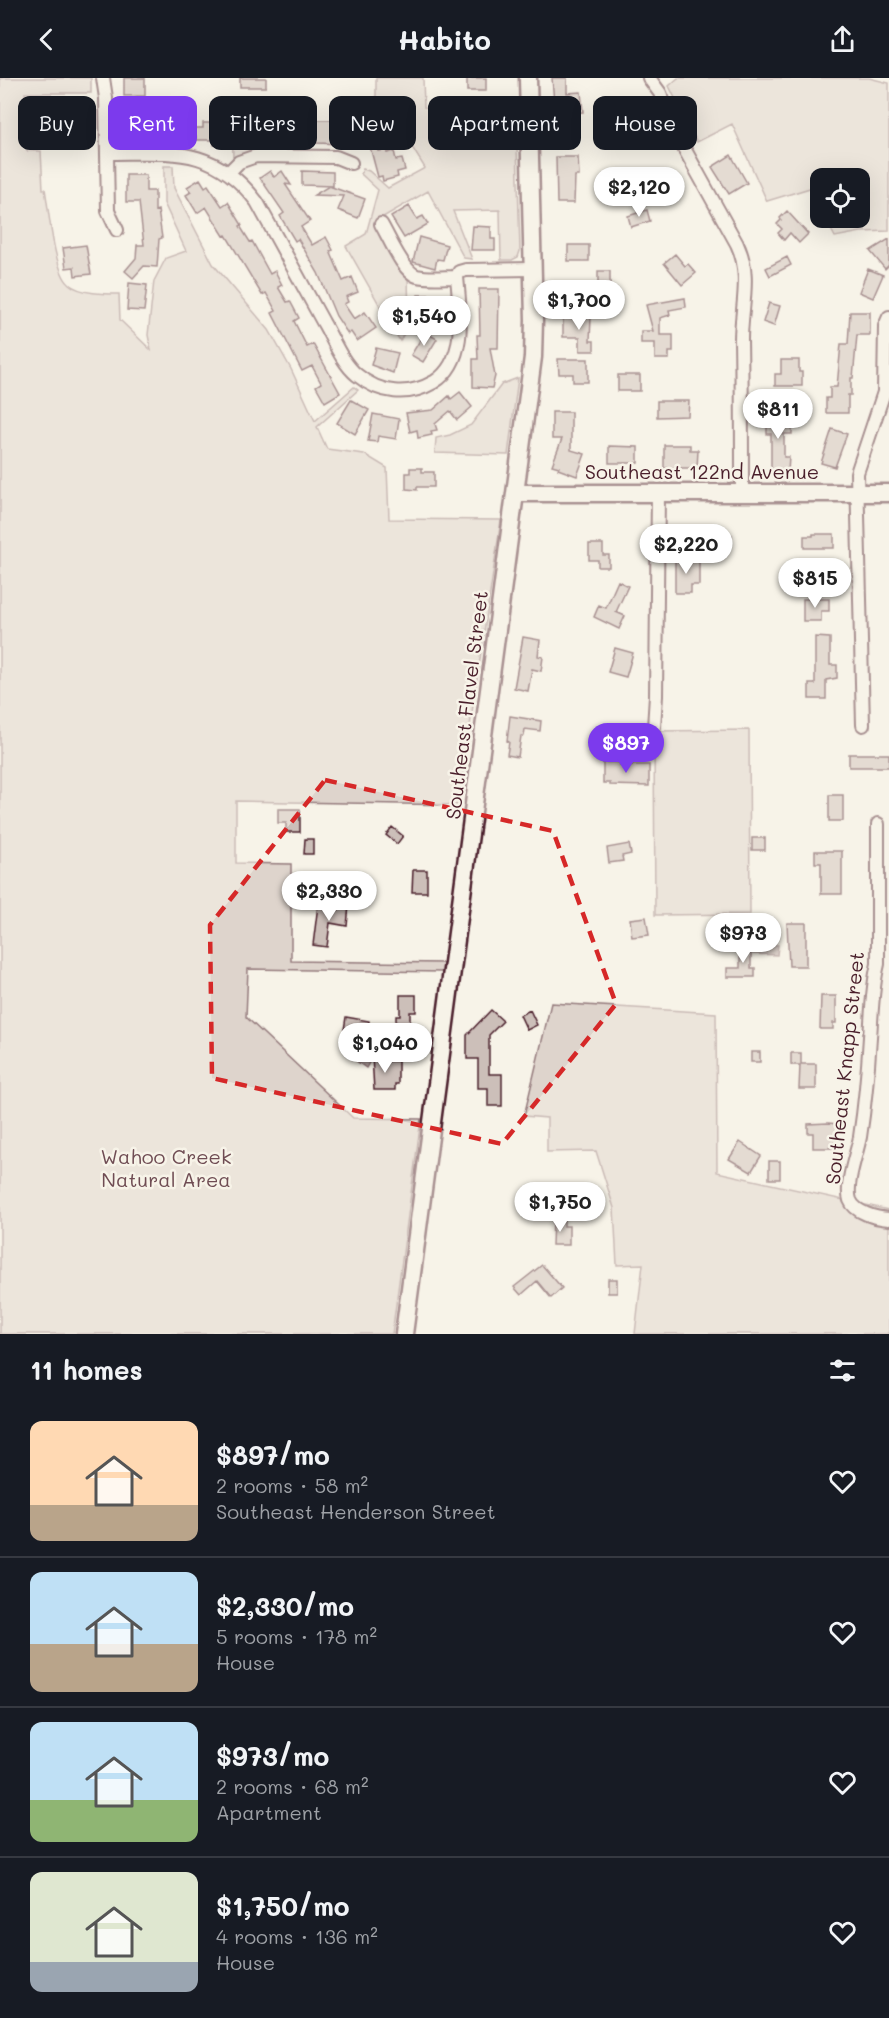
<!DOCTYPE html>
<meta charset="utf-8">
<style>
body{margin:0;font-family:Mali,sans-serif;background:#242831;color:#f1f3f6;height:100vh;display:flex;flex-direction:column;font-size:22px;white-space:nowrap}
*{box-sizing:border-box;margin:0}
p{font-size:20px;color:#9ea1a6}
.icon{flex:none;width:33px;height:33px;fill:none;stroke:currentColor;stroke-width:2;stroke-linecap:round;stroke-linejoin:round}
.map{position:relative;height:1256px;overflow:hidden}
.drawer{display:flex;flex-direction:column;background:#171b24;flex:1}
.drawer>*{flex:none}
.banner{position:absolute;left:18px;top:18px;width:854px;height:54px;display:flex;gap:12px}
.buttons{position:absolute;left:810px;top:90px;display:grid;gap:12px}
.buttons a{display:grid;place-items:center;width:60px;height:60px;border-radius:12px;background:#171b24;box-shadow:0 6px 24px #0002;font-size:30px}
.price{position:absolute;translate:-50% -51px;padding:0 14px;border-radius:21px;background:#fff;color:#222;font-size:20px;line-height:39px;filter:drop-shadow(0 2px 3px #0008)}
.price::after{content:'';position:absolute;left:50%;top:36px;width:18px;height:14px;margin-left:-9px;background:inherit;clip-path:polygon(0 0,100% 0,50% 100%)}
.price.on{background:#7c3aed;color:#fff}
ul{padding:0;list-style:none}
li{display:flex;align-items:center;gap:18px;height:150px;padding:0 30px}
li+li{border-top:2px solid #363941}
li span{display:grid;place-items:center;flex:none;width:168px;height:120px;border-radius:12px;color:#555}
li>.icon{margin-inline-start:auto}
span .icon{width:72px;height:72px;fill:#fffc;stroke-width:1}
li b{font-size:26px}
h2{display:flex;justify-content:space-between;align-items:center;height:72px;padding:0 30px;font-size:26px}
.tag{padding:0 21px;border-radius:12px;background:#171b24;box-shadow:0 6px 24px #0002;font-size:21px;line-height:54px}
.tag.on{background:#7c3aed;color:#fff}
header{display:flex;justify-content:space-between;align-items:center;height:78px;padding:0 30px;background:#171b24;font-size:27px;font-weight:700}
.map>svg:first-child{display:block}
</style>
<header><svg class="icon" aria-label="back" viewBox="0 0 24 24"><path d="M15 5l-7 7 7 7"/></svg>Habito<svg class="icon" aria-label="share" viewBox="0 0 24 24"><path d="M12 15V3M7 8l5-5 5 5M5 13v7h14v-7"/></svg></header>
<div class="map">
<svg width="889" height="1256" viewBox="0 0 889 1256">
<rect width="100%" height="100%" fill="#f7f3e8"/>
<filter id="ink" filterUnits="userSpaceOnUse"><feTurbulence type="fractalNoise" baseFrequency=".0167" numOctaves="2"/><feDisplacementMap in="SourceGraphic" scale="12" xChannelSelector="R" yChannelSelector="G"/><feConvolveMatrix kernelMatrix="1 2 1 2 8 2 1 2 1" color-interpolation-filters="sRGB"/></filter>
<g filter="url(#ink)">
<!-- green -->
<path fill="#ded4cc" stroke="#947a7c" stroke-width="1.5" d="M0,0H91V15H25L27,73H41L43,111H45C49,133 54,193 69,206C80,216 106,216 119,216L120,242L151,272L148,257L154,203L166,180L186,173L164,125V88H173L174,110L213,186L269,252L291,291L315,343L354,309L358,312L317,349L327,371L364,376L387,390L389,441L501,442L458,727L236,723V785L291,786V883L443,885L442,894L248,891L246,939L353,1040L421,1041L392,1256H0Z
M376,0H423L424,29L516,32L520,173L518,179L512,182H501L500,132L453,133L472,181L464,180L428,113L383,139L379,152L408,198L409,246L400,263L346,168L366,156L378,112L361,96L363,91L369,93L388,110L425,90L402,53L401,28L376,27Z
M678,0H869L889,5V153L861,154L835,159L825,140H860V100H820V131L810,110L767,123L732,46L697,64L669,8Z
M232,22L271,24L272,73C257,73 245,72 233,81Z
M518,300L508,377L435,375L436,360L450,357L471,347L502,306Z
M749,652L750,836L655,837L654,653Z
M551,925L716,935L717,1094L889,1132V1256H635L643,1186L617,1187L614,1130L596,1073L547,1074V1040L524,1038Z"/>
<!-- water -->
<path fill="#bcaaa7" stroke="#8e7275" stroke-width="1.5" d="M753,867H778L777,877L753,876Z
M356,973L370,983L366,990L351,979Z"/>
<!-- building -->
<path fill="#ccbfb9" stroke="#4a1f2b" stroke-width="1.5" d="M124,0H145V18H124Z
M240,0H266V9H240Z
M467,0H486V13H467Z
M552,0H567V15L581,14L583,34L555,36Z
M178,35V46H187V50H203V45H217V38H226V43H228V67H214V62H196V58H150V62H135V55H124V38H159V36Z
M282,36H292V42H353V39L383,42L379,73L386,72L387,75L394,73L396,82L402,81L405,92L397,94L398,99L383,103L382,98L378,99L369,65L345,62V66L316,65V61H274V38H282Z
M54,37H69V49L77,56V63L72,68H54Z
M644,47L649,58L633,66L628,55Z
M731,77L747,105L729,116L712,89Z
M556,79H578L579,98H575L574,125H557Z
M270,93L274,99L282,93L291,107L285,106L310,143L301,149L312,167L326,159L333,172L330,173L343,203L352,199L358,214L346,219L348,224L344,226L354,241L365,234L376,250L357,263L351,254L348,256L336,238L318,195L298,161L295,163L280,138L284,135L260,100Z
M302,93L333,94V108L302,107Z
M126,97H146V113H155V133L158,132L162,160L159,161L157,189L144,188L133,200L125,193L136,180L137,167H144L139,124H126Z
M200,101L205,109L208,107L222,128L228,124L242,147L240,148L250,164L252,163L270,196L275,193L282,207L278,209L287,224L290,223L299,240L294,243L307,269L313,266L340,315L325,324L316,308L321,305L312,288L302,293L272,235L276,233L266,215L262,217L226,157L224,158L206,129L197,135L186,117L191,114L187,109Z
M329,108L365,121L358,140L338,132L344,118L314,117Z
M409,128L417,141L423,138L428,146L404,160L391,139Z
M647,132L650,143L631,149L628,138Z
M787,133L808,156L799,165L790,155L784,162L778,155L782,151L777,146L781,142L780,140Z
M473,148L491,149V161H495V172H471Z
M419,159L447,167L443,182L437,181L435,190L413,184Z
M889,161V187L885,191L870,173Z
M86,167L91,196L75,198L74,189L66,190L63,170Z
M568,167H589V183H568Z
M675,176L685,188L688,186L696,195L682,207L664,185Z
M787,179L791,187L770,198L766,190Z
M868,191L883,197L873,220L859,214Z
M598,193H610V210H616V221H598Z
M129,205L147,207L144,233L127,232Z
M479,211H499L498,270H490L495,298L492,310L473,309V281H478L477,257H480Z
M418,217H435V241H413V223H418Z
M685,220L686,229L669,232L670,237L660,240V257H673V274H669V281H655V265H641V253H653L646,227Z
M769,225L780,228L774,248L763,244Z
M850,234H870V257H857L853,300H851V317H848V335H826V320H830V309H837L841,266H848Z
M563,239H591L590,263H594V273H580V259H563Z
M425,254L437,261L423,284L411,277Z
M376,270L398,275L393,295L371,287Z
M558,281H588V304H573V296H559Z
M781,282H799V294H802V308H775V296H781Z
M618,297H640V313H618Z
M460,314L472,329L457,342L450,333L435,346L437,352L431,353L432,357L418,360L417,352L410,354L406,335L433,332L449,318L451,321Z
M351,322L369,332L355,356L337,345Z
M657,323H689L688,338L657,339Z
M769,332H778L786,336V344H792V356H784V379H789L788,394H771V356H767V340H769Z
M552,334H571V372L585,376L577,398L558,391L559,389L552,387L562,361H552Z
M373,336L399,341L396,361L378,358L377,364L368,363Z
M832,351L847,356L835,389L821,385Z
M664,367H690V372H698L697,390H664Z
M609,368L638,369V385H609Z
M410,390H422V394H434V409H417V412L406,411V395H410Z
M715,452L732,457L728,472L718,469L716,475L693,468L696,457L712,462Z
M813,456H834V470H804V458H813Z
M589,466H603V477H609V489H598V482H589Z
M675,482H699V507H691V515H675Z
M618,503L628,508L616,534L625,538L619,551L594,539L599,527L606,530Z
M803,521H829V533H821V543H803Z
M523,559L540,562L538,578L543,579L541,593L532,591L528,613L514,610Z
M815,559L830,560V587H837V600L826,602V621H809V606H815Z
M615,570L633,575L626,599L608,594Z
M510,638L541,643L540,653L525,651L524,658H521L518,679L507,677L509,664L507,663Z
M849,676H889V689H849Z
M603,684H620V687H649V708L610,707V705H603Z
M829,717H843V743H829Z
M278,731H300V754H286V745H278Z
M392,749L403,758L397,766L386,757Z
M752,760H765V772H752Z
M305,761H313V776H304Z
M629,766L631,776L622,778L623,783L609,785L607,770Z
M815,773H842V816H821V785H815Z
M413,792H427V814H412Z
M318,827L338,832V827H349L347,848L330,845L327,869L313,867Z
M646,839L649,857L632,859L630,841Z
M787,845H806V888H789Z
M740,867H751V890H755V899H727V890H740Z
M400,917H416V934H410V950H396V938H400Z
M821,918H836V945H833V951H820Z
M491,932L503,943L489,957V996H502V1028H488V1010H478V981H467V957Z
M530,932L537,947L527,952L520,937Z
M346,939L369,943L367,956L344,952Z
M751,974H760V984H751Z
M791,975H801V986H816V1011H799L800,987H791Z
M372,978H384V983H398V1006H395V1012H374Z
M828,1045L838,1046L837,1070H813V1055H808V1046Z
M740,1064L761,1078L751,1094L729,1081Z
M769,1083H780V1101H769Z
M553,1141H564V1148H569V1167H552Z
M542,1187L562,1210L551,1220L537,1203L521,1217L514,1209Z
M608,1201H617V1215H608Z"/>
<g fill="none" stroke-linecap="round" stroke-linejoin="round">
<!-- street casing -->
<g stroke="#4a1f2b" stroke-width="16">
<path id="street" d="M103,0L106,20L108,133L117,152
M649,0L660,15L680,63L737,166C752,197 741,229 741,262C742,313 742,364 742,416
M107,75C171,75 214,67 257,124C279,164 301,204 323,244C333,261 342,285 357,297C380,316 408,319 434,304C468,283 460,233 457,199L459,194L466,192L532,191
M229,94L239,84L256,78L336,79L351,85
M381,146C389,159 403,194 417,198C429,201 444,199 457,199
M863,647L857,395L884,314L885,248L889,239
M654,649L656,618L658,415
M878,746V886C872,910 872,934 870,959C868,992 865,1026 860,1059C857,1075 845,1106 850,1122C855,1135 876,1140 889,1141"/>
</g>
<!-- secondary casing -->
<g stroke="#4a1f2b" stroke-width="21">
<path id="secondary" d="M515,415H889
M404,1256L533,279L534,242L528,0"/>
</g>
<!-- street -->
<use href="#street" stroke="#f7f3e8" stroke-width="12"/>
<!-- secondary -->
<use href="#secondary" stroke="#f7f3e8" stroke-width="16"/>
</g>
</g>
<!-- marked area -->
<path d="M0 0H889V1256H0ZM325,702L553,753L616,926L502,1066L212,1000L210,847Z" fill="#f7f3e8" fill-opacity=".55" fill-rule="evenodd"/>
<path fill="none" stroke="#d62828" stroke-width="4.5" stroke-dasharray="12 8" stroke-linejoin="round" d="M325,702L553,753L616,926L502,1066L212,1000L210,847Z"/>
<g text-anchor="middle" stroke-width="5" stroke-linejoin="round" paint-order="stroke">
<!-- street labels -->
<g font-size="20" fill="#4a1f2b" stroke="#f7f3e8">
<text x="702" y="401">Southeast 122nd Avenue</text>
<text transform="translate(467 627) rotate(-83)" y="7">Southeast Flavel Street</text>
<text transform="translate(845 990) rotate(-84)" y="7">Southeast Knapp Street</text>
</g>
<!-- park labels -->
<g font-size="20" fill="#6f4c53" stroke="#f7f3e8">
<text x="166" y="1086">Wahoo Creek<tspan x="166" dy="23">Natural Area</tspan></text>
</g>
</g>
</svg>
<div class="buttons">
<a><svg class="icon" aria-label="locate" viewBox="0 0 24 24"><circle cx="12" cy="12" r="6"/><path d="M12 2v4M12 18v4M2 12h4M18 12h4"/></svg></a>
</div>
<b class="price" style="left:639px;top:140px">$2,120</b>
<b class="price" style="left:579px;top:253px">$1,700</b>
<b class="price" style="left:424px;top:269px">$1,540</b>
<b class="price" style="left:778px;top:362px">$811</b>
<b class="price" style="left:686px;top:497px">$2,220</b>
<b class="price" style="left:815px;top:531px">$815</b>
<b class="price on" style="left:626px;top:696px">$897</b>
<b class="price" style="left:329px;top:844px">$2,330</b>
<b class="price" style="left:743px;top:886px">$973</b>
<b class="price" style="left:385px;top:996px">$1,040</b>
<b class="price" style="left:560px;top:1155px">$1,750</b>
<div class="banner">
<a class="tag">Buy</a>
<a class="tag on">Rent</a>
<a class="tag">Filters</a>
<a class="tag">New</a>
<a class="tag">Apartment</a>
<a class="tag">House</a>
</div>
</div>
<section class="drawer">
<h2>11 homes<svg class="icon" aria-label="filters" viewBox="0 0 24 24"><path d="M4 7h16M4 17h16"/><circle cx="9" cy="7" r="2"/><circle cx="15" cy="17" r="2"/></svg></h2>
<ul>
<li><span style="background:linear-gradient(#ffd9b3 70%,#b9a48a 0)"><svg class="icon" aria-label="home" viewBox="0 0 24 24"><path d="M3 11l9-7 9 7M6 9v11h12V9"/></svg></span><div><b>$897/mo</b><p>2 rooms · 58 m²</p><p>Southeast Henderson Street</p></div><svg class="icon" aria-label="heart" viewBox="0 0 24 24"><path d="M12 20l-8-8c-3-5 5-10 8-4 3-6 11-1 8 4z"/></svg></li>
<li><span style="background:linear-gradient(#bfe0f5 60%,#b9a48a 0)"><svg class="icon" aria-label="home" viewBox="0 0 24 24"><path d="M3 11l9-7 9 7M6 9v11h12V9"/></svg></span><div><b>$2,330/mo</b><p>5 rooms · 178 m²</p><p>House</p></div><svg class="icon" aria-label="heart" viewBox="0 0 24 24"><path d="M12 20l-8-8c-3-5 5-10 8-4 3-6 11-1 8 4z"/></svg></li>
<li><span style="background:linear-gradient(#bfe0f5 65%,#8fb573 0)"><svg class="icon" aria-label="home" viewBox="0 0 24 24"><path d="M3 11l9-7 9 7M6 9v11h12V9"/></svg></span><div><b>$973/mo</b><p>2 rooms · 68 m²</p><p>Apartment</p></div><svg class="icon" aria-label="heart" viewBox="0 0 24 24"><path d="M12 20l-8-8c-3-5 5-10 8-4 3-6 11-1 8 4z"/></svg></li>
<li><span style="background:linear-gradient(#dfe7d0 75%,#9aa5b1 0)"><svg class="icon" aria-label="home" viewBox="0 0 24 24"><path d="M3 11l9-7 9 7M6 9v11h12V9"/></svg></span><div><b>$1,750/mo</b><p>4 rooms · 136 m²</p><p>House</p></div><svg class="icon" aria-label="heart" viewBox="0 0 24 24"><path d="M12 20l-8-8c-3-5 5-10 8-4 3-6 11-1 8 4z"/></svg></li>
</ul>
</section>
